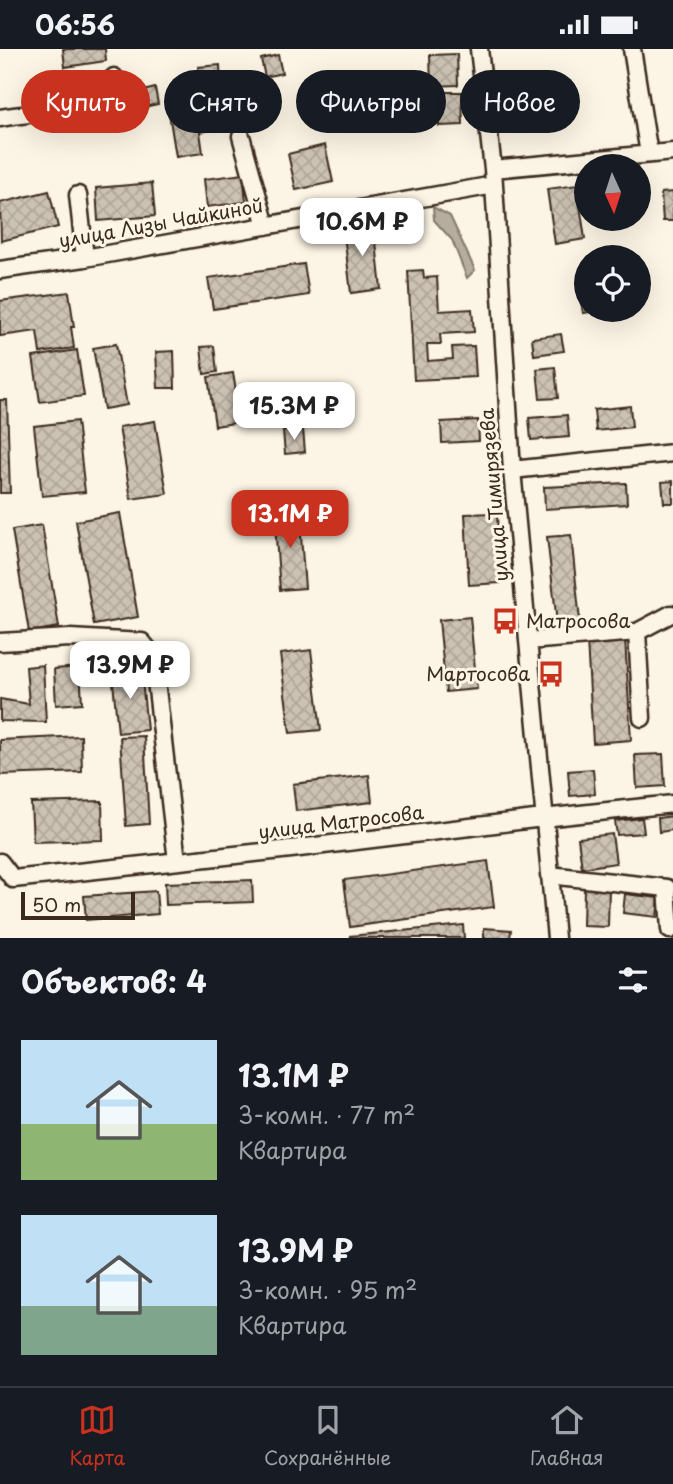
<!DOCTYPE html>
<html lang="ru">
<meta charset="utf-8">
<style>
body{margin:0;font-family:"Playpen Sans",sans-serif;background:#20242c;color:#f1f3f6;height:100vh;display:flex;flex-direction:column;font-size:26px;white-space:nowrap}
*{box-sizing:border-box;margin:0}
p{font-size:23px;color:#9ea1a6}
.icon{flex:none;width:38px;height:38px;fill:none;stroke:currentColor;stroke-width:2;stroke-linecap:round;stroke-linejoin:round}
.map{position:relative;height:889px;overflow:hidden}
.drawer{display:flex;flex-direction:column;background:#171b24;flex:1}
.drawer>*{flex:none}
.top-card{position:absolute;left:21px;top:21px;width:632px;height:63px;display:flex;gap:14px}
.needle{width:46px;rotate:177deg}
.buttons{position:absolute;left:574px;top:105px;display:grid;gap:14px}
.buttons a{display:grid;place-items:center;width:77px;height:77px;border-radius:50%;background:#171b24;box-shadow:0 7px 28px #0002;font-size:35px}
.scale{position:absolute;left:21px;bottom:18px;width:114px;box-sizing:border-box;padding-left:7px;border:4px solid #3b2a1e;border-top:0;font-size:19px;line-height:24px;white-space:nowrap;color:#3b2a1e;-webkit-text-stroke:5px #fcf5e5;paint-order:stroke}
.price{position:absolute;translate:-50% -60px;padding:0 16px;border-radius:14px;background:#fff;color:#222;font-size:23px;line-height:46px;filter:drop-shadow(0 2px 4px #0008)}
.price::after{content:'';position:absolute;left:50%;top:42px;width:21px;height:16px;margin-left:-10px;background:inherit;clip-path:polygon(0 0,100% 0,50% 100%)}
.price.selected{background:#c8321e;color:#fff}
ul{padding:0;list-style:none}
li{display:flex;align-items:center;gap:21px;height:175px;padding:0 21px}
li span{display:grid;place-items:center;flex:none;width:196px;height:140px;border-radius:0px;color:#555}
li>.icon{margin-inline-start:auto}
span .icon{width:84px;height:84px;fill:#fffc;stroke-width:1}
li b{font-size:30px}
h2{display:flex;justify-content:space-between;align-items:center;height:84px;padding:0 21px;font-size:30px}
.pill{padding:0 24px;border-radius:32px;background:#171b24;box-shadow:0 7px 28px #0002;font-size:24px;line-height:63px}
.pill.selected{background:#c8321e;color:#fff}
.status{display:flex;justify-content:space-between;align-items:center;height:49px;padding:0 35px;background:#171b24;direction:ltr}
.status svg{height:19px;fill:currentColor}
.tab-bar{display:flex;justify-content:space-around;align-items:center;height:98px;border-top:2px solid #363941;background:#171b24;font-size:19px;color:#9ea1a6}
.tab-bar a{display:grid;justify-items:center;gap:4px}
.tab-bar .selected{color:#c8321e}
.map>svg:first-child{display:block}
</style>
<div class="status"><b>06:56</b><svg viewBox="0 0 49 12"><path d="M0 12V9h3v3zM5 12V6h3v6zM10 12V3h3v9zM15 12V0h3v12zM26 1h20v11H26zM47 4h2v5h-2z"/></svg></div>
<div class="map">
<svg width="673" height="889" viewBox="0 0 673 889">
<defs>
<pattern id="building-cross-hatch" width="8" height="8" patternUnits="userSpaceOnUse" patternTransform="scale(1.75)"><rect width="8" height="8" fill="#ccc2b3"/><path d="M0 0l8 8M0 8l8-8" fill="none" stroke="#b0a79a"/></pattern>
</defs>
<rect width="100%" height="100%" fill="#fcf5e5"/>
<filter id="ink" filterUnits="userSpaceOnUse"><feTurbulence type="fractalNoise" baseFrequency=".0143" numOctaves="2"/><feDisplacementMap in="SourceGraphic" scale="14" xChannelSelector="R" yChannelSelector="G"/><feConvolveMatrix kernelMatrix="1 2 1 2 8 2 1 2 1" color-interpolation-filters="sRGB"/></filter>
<g filter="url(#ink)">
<!-- water -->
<path fill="#b7ad9e" stroke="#85796b" stroke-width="2" d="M433,158L450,167L475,221L467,229L452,191L434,171Z"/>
<!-- building -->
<path fill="url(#building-cross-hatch)" stroke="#3b2a1e" stroke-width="2" d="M63,0H105L106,12L65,18Z
M457,5L458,36L431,37L430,6Z
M278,6L282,24L265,28L261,10Z
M220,16L221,39L199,41L198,18Z
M69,30L72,46L43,52L40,35Z
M555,38L557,55L528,58L527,41Z
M155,39L158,55L139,59L136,44Z
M193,39L195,51L230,46L235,77L200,83L203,104L176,108L169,64L175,42Z
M438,43H462L463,76L439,77Z
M325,96L333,133L296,141L288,105Z
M243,125L246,153L207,158L204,130Z
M152,134L155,167L98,172L96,139Z
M577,136L585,190L555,195L547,140Z
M49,142L58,178L1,192L0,154Z
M673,143V172H663L661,144Z
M374,174L381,240L351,244L343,177Z
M304,215L309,246L213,260L208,229Z
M423,221L424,229L437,228L439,262L472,260L474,283L440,285L441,295H427L428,312L453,310L452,298L474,297L476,328L414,331L408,222Z
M69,243L74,278H71L74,299L40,304L37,282L0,287V252Z
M586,245V261H604L583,264L580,246Z
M561,285L564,302L534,306L532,289Z
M116,295L127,356L104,360L93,299Z
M214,297L217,323L204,325L201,298Z
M77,301L84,347L40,353L33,308Z
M174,302L175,339H158L156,303Z
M555,318L558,349L540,350L537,320Z
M233,324L241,373L215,377L208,328Z
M280,334L282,365L244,367L242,336Z
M0,351H7L10,444H0Z
M630,357L632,378L596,382L594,361Z
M567,366L569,388L531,391L529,369Z
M478,371L479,392L442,394L441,373Z
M77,372L85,443L42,447L34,377Z
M155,372L167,445L131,450L119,378Z
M303,380L305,403L285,405L283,382Z
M673,432V454H664L662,433Z
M626,434L627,455L545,460L544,438Z
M299,461L305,539L280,541L274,463Z
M120,464L138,568L94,576L76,472Z
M497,464L500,534L469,536L465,465Z
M42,476L59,578L29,583L12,481Z
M571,486L580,572L557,574L547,488Z
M470,568L477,640L446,643L439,571Z
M625,589L631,691L593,694L587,592Z
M311,601L321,681L290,684L280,605Z
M89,614L108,616L106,629L89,626Z
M43,616L46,673L0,672V650L29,655L26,618Z
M80,618L82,654L56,656L54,620Z
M141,620L147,681L118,684L112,623Z
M81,687L82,723L0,726V691Z
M144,687L149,775L126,777L120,688Z
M663,705L665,737L637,739L635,706Z
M593,720L595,745L570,747L568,722Z
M369,726L372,753L296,762L293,735Z
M102,752L103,791L33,793L31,754Z
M673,767V781L659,783L658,769Z
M642,769L644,784L617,786L615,772Z
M612,785L616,814L582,819L578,789Z
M488,812L494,858L350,878L344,831Z
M252,831L253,853L166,856L165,834Z
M584,838L609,839L608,878L583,877Z
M156,842L158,865L86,871L84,847Z
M625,845L659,849L657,868L623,864Z
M463,876L464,889H350V887Z
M484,879L511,881L510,889H484Z"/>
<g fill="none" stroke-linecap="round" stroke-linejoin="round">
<!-- minor casing -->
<g stroke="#3b2a1e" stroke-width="21">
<path id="minor" d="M479,0L493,120L512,421L556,889
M632,0L649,105
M0,69C45,62 80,63 114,28
M241,87L266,177
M493,120L673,103
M78,146L85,209
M0,221L85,209L494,136
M512,421L673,404
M637,583L642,669
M528,592L637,583L671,565
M0,593L70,589L142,593L153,606L177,812
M0,813L13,830L291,800L543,769L673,755
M549,826L667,839L670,881"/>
</g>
<!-- minor -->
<use href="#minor" stroke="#fcf5e5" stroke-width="16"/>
</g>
</g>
<!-- icons -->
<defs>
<g id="bus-bare" transform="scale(2.1)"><path d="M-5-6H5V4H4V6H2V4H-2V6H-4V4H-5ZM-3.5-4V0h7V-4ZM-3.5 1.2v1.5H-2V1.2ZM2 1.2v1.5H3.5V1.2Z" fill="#c8321e" stroke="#fcf5e5" stroke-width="2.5" paint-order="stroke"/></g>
</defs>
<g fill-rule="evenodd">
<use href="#bus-bare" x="505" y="572"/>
<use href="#bus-bare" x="551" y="625"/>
</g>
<g text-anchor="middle" stroke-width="6" stroke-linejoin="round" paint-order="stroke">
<!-- street labels -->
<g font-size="19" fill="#3b2a1e" stroke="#fcf5e5">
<text transform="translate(161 174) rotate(-10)" y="7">улица Лизы Чайкиной</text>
<text transform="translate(494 446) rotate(-95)" y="7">улица Тимирязева</text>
<text transform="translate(341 773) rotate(-7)" y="7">улица Матросова</text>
</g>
<!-- poi labels -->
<g font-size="19" fill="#3b2a1e" stroke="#fcf5e5" text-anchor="start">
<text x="526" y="579">Матросова</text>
<text x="530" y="632" text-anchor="end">Мартосова</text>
</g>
</g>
</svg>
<div class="buttons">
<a><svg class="needle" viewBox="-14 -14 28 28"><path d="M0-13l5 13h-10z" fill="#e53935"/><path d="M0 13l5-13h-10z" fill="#9ea1a6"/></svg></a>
<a><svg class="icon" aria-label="locate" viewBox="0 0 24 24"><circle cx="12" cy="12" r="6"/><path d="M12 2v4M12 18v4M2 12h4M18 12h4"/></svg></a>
</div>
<div class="scale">50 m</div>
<b class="price" style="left:362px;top:209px">10.6M ₽</b>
<b class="price" style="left:294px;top:393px">15.3M ₽</b>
<b class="price selected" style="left:290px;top:501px">13.1M ₽</b>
<b class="price" style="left:130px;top:652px">13.9M ₽</b>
<div class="top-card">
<a class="pill selected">Купить</a>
<a class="pill">Снять</a>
<a class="pill">Фильтры</a>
<a class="pill">Новое</a>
</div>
</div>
<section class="drawer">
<h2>Объектов: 4<svg class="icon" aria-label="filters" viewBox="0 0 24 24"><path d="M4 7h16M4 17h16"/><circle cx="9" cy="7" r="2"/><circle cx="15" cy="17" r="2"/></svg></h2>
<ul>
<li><span style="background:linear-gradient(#bfe0f5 60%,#8fb573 0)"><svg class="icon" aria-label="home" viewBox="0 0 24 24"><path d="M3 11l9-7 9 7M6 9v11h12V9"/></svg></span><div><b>13.1M ₽</b><p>3-комн. · 77 m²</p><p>Квартира</p></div></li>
<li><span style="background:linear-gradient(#bfe0f5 65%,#7fa58c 0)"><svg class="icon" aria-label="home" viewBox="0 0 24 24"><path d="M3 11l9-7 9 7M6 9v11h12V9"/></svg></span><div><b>13.9M ₽</b><p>3-комн. · 95 m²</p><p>Квартира</p></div></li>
</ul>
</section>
<nav class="tab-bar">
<a class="selected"><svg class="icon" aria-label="map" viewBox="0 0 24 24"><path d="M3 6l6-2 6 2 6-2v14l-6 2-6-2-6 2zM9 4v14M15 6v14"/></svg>Карта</a>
<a><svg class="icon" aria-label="saved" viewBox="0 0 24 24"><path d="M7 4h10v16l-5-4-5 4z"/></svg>Сохранённые</a>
<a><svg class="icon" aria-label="home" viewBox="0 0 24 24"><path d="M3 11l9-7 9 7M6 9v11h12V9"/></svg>Главная</a>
</nav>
